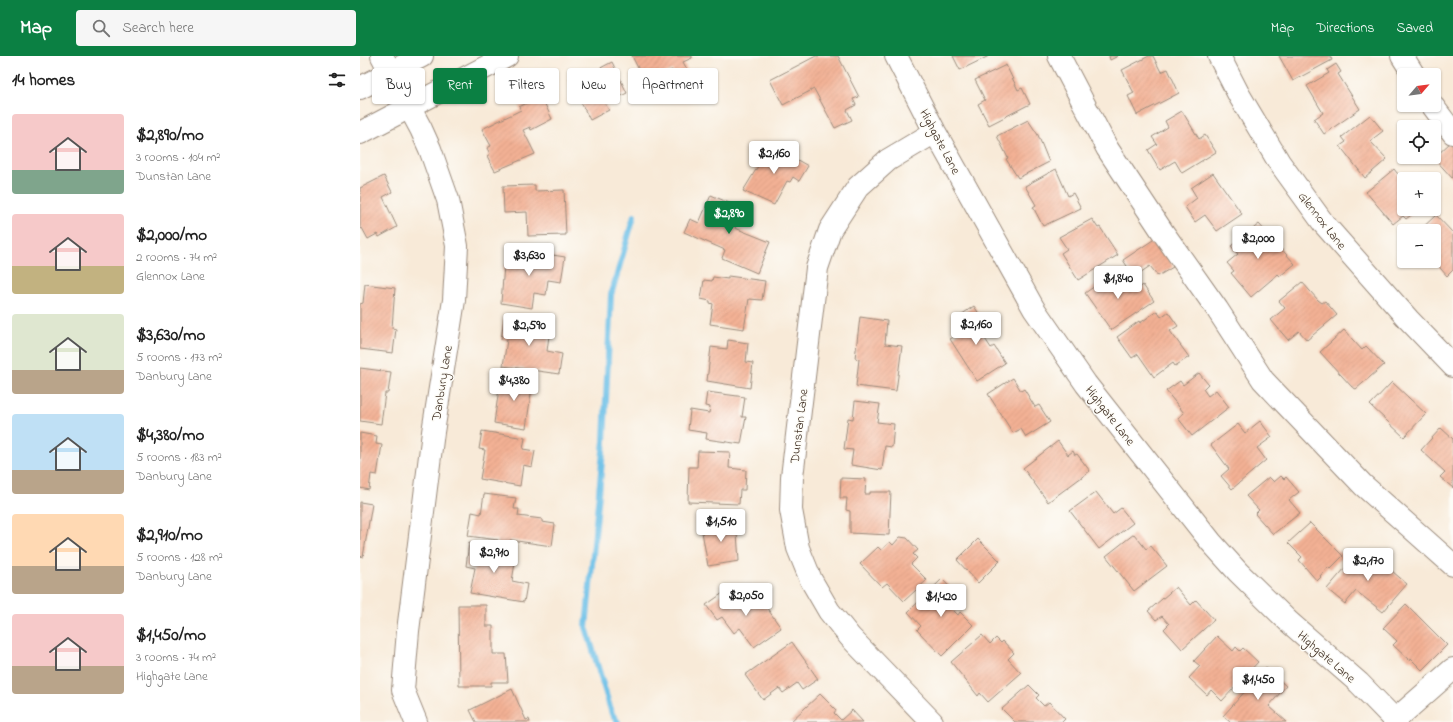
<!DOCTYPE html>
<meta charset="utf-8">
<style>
body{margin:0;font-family:"Indie Flower",sans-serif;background:#f6f6f6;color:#222;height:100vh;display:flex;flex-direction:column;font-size:15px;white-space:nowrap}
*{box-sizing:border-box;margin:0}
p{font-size:13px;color:#767676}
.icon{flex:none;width:22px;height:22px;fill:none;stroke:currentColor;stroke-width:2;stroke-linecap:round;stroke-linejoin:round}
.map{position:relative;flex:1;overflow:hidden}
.sheet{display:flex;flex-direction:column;background:#fff;width:360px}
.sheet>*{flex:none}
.top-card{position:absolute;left:12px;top:12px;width:380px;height:36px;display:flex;gap:8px}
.needle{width:26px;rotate:62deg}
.buttons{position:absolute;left:1037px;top:12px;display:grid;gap:8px}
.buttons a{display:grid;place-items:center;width:44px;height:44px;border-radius:4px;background:#fff;box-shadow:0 1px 3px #0004;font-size:20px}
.price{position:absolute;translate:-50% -34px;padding:0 9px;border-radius:4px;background:#fff;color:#222;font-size:13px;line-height:26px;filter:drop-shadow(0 1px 2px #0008)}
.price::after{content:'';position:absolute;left:50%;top:24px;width:12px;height:9px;margin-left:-6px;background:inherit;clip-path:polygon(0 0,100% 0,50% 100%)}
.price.selected{background:#0b8043;color:#fff}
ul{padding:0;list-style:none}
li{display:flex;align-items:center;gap:12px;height:100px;padding:0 12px}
li span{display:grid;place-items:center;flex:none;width:112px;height:80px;border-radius:4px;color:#555}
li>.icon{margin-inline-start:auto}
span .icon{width:48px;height:48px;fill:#fffc;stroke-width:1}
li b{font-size:17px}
h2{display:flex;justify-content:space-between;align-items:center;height:48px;padding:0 12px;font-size:17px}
.tag{padding:0 14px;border-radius:4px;background:#fff;box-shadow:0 1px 3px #0004;font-size:14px;line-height:36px}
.tag.selected{background:#0b8043;color:#fff}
header{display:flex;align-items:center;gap:24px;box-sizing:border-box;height:56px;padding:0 20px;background:#0b8043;color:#fff}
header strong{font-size:19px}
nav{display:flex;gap:22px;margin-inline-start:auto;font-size:14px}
.search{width:280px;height:36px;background:#f6f6f6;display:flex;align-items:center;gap:10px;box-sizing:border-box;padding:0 14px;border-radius:4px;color:#767676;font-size:15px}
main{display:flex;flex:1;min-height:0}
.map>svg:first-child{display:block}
</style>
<header>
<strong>Map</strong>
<div class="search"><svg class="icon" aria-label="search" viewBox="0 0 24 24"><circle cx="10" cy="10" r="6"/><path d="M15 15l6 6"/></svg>Search here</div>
<nav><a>Map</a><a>Directions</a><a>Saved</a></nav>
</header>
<main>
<section class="sheet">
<h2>14 homes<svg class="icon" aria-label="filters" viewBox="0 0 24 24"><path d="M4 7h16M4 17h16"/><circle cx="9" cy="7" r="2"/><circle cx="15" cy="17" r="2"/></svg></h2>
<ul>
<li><span style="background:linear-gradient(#f6c9c9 70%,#7fa58c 0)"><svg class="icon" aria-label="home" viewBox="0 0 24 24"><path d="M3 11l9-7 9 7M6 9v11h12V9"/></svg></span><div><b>$2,890/mo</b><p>3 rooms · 104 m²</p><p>Dunstan Lane</p></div></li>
<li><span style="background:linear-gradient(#f6c9c9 65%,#c2b280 0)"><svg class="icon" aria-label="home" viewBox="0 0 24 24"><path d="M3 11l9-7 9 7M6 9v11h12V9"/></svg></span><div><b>$2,000/mo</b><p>2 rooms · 74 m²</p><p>Glennox Lane</p></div></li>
<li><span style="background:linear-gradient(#dfe7d0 70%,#b9a48a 0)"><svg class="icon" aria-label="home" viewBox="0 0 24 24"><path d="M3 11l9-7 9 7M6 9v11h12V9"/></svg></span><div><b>$3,630/mo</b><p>5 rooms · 173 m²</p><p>Danbury Lane</p></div></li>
<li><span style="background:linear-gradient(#bfe0f5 70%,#b9a48a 0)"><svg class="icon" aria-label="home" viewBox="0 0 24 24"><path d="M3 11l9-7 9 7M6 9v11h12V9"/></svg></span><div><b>$4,380/mo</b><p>5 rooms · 183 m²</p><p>Danbury Lane</p></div></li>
<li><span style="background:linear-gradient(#ffd9b3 65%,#b9a48a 0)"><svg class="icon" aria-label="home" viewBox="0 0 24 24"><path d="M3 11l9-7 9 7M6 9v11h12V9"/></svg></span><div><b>$2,910/mo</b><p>5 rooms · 128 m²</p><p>Danbury Lane</p></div></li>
<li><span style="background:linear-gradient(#f6c9c9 65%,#b9a48a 0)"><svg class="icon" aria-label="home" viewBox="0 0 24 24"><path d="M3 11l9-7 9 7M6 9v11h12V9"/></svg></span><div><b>$1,450/mo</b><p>3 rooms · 74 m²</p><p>Highgate Lane</p></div></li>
</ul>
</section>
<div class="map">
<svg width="1093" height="666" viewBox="0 0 1093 666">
<defs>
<pattern id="building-hatch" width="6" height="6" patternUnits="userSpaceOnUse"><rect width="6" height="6" fill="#f3b194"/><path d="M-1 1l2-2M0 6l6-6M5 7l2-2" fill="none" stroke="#d1987f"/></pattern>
</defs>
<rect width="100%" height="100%" fill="#fdfcf7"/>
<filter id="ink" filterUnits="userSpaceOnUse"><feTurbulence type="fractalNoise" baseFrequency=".025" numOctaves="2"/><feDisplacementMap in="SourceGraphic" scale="8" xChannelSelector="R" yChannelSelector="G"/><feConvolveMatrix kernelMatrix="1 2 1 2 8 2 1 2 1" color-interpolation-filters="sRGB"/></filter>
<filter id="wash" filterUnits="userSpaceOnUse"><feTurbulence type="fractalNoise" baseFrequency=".012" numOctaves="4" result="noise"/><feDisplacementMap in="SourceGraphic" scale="16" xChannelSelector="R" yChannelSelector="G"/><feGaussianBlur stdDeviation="0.9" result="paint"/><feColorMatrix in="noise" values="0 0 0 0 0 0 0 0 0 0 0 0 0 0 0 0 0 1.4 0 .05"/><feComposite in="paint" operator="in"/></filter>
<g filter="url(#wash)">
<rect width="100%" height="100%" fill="#f8ead8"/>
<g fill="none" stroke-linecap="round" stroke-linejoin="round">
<!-- stream -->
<path stroke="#6bbfe7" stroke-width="6" d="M258,666L252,658L226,571L244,385L251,239L274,160"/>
</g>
<g id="blocks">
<!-- building -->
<path fill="url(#building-hatch)" d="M272,0H332V2L323,6L330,19L317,25L312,14L285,26Z
M456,0H478L499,41L493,43L496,49L487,54L492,64L475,72L454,33L423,49L410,24Z
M593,0H629L600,14Z
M749,0H758L750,4Z
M789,0H793L801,16L808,13L819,37L777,59L768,40L774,37L762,14Z
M919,0H970L972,4L933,25Z
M252,6L267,37L245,48L249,54L230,64L209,23L225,15L227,19Z
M976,8L981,16L978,18L1000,53L964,78L954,63L963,57L947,30L969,17L967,14Z
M646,9L658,34L662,32L670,48L629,69L618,48L625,44L615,24Z
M181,40L192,63L171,74L170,71L163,74L175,98L135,115L127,100L130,98L127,92L131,90L122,73L161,54L159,51Z
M822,55L839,83L845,79L856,96L822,117L815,105L800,114L788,94L797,88L792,81L808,71L805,65Z
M1010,59L1023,75L1010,85L1027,103L1005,122L980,90L986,86L982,81Z
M668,64L678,79L689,106L658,122L646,103L648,102L637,80Z
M1092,85L1093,87V123L1074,102Z
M411,89L448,110L439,125L433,121L430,126L427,125L414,149L383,135Z
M696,113L708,140L713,137L721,152L683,170L673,151L676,149L665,130Z
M1034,113L1044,126V153H1059L1046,163L1043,160L1033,168L1006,136Z
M853,117L882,158L857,175L845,159L835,166L825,151L837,142L831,132Z
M24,120L32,136L23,141L37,171L19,181L17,178L8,183L2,172L0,173V132Z
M175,129V135L204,134L206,179L168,180L167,156L144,157L143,130Z
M351,139L383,153L375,172L410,186L397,217L362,202L365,194L324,176L330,163L339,167Z
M1076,159L1093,177V214L1087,220L1075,206L1071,209L1067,205H1074V175H1059Z
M732,163L738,172L740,171L758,199L718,224L701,197L707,193L699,181Z
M899,168L935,208L920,220L918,218L891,241L871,217L874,215L867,207L878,198L871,190Z
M796,182L808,200L813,211L798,220L790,210L774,221L763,204Z
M151,195L173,199L174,196L205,201L201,226L188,224L186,239L174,237L172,252L141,247L144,209L149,210Z
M755,216L763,227L771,221L778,233L783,229L794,245L751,274L725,237Z
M368,220L405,225L402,244L389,243L384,273L350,268L353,248L350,247V245L341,243L344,224L352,225L353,221L368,223Z
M942,226L958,244L962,247L965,245L977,259L947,284L939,275L928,284L911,264L925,252L919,245Z
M5,228L35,232L32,272L36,273L33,297L0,293V248L3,247Z
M614,250L625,267L618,272L631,292L634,290L645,307L617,325L590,283L603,275L595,263Z
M797,255L801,261L808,256L818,270L810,275L829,301L815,310L813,307L794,321L778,298L772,302L757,281L779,265L780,267Z
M500,261L527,265L525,288L542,290L536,335L496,330L499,303L495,302Z
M144,262L177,267L176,270L190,272L187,295L202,298L199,318L143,310L147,284L141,283Z
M984,274L1002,294L1006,290L1024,309L996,333L992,331L960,296Z
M368,284L388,287L386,306L393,307L390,332L347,325L351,291L367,293Z
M0,312L31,316L28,337H25L21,368L0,365Z
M839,317L848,328L843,333L848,340L856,334L869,351L832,380L818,362L824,357L806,335L820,325L823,329Z
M141,319L173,324L166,372L134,367Z
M653,322L661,335L664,333L675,351L679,349L690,366L666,381L661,373L653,377L628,338Z
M1032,326L1066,358L1044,381L1010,349Z
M347,336L385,341L382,361H386L381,388L346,383L347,377L328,374L330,354L349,357L350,351L345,350Z
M495,345L520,348L517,366L534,368L532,391L525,390L522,414L491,409L493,394L484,393L488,362L493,363Z
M900,365L912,381L897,392L906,404L872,433L861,420L869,413L851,389L878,368L885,377Z
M1081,372L1093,383V432L1080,421L1085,416L1061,394Z
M122,375L165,382L163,393L175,395L172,411L163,409L160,430L120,423L125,394L119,393Z
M0,377L17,380L16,388L22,389L17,419L11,418L9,434L0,432Z
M698,385L708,399L713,395L715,399L717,398L730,415L688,446L663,412Z
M338,395L370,396L369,412L386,414L385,434H380L379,448L328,446L329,411H337Z
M921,420L924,423L926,421L939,436L929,444L940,457L913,478L895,458L899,454L886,440L909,421L914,426Z
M481,422L506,423L505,438H510V436H531L529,479L490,477V455L486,454L487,442H480Z
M736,436L753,458L761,452L773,467L739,493L710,455Z
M124,438L156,442L154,453H159L158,460L182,463V466L195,468L192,490L150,484L149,491L137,490L138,484L108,480L112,456L121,458Z
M0,446L12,448L3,501L0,500Z
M376,464L379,505L348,510L341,470Z
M950,467L983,500L970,513L968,511L960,520L961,521L957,525L939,504L942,501L928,487Z
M774,478L786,493L791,490L807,510L774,535L746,500Z
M540,481L547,482L558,494L553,498L557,502L551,508L567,524L544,545L527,527L522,531L500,508L518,491L521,494L530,486L533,489Z
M618,483L640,505L618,527L597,504Z
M109,487L132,491L131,497L156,501L152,525L167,528L164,546L110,537L115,512L106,510Z
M1010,496L1047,528L1023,556L996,535L985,548L967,533L998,497L1004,502Z
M582,523L603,545L593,554L598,559L600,556L613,569L582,600L557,574L561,570L548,556Z
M816,531L831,549L836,544L854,564L822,593L804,573L809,568L802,560L796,564L788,555Z
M395,535L421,572L394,591L380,572L374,577L362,561L357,564L346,549L363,537L374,551Z
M1046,548L1087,589L1062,614L1051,603L1050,605L1033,589L1037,585L1023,572Z
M98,549H126V570H133V598H146L148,626H131V630H99Z
M622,579L630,588L636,582L641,587L643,585L654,597L648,603L661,617L628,646L620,637L618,640L591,606Z
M857,580L873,595L876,591L880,595L883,592L898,606L862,645L851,634L847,639L829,622L840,610L834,605Z
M432,586L458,623L442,634L437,627L423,637L419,632L403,644L385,619Z
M906,612L926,630L909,650L927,666H870L863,660Z
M669,629L679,639L676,642L684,650L689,646L705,663L702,666H655L642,653Z
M152,633L166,664L169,663L170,666H116L110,654Z
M460,638L476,654L474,657L481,664L492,654L503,666H430Z"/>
</g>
</g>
<g filter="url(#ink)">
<use href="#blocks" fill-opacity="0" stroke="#9a8a7b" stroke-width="1"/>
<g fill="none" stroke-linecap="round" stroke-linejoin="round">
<!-- minor casing -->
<g stroke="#9a8a7b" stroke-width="24">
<path id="minor" d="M22,0L61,73L70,93L88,144L97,190L94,244L73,376L48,575L43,634L56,666
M536,0L575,76L674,253L726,328L851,486L878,516L929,566L999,627L1037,666
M699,0L747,92L802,175L857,253L903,324L1003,429L1093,509
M859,0L879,39L919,106L964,168L1048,263L1093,310
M1042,0L1054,19
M1072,49L1093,77
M1035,664L1093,613
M572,666L490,581L469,555L451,524L438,492L431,454L432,421L457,212L470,174L498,131L528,104L575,76"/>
</g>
<!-- major casing -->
<g stroke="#9a8a7b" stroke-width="24">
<path id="major" d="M0,32L62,0
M0,77L147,0"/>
</g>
<!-- minor -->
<use href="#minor" stroke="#fff" stroke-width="22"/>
<!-- major -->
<use href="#major" stroke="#fff" stroke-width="22"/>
</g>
</g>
<g text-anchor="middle" stroke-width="3" stroke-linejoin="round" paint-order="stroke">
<!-- street labels -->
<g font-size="13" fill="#3b2a1e" stroke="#fdfcf7">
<text transform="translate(581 85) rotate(62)" y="5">Highgate Lane</text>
<text transform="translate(963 164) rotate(52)" y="5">Glennox Lane</text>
<text transform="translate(81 327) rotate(-81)" y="5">Danbury Lane</text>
<text transform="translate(751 359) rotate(52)" y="5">Highgate Lane</text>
<text transform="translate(438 370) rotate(-83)" y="5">Dunstan Lane</text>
<text transform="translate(967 600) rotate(41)" y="5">Highgate Lane</text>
</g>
</g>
</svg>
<div class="buttons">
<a><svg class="needle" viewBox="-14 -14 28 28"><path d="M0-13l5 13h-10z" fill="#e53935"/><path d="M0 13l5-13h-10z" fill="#767676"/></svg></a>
<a><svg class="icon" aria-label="locate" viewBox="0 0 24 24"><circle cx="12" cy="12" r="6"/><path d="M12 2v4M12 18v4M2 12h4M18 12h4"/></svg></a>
<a>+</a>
<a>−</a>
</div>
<b class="price" style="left:414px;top:119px">$2,160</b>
<b class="price selected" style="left:369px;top:179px">$2,890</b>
<b class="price" style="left:898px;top:204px">$2,000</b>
<b class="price" style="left:169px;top:221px">$3,630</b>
<b class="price" style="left:758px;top:244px">$1,840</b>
<b class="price" style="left:616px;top:290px">$2,160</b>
<b class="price" style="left:169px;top:291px">$2,590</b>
<b class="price" style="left:154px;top:346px">$4,380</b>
<b class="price" style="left:361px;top:487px">$1,510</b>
<b class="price" style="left:134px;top:518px">$2,910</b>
<b class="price" style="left:1008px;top:526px">$2,170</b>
<b class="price" style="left:386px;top:561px">$2,050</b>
<b class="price" style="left:581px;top:562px">$1,420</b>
<b class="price" style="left:898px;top:645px">$1,450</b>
<div class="top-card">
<a class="tag">Buy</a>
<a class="tag selected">Rent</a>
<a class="tag">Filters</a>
<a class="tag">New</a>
<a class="tag">Apartment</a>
</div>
</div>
</main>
